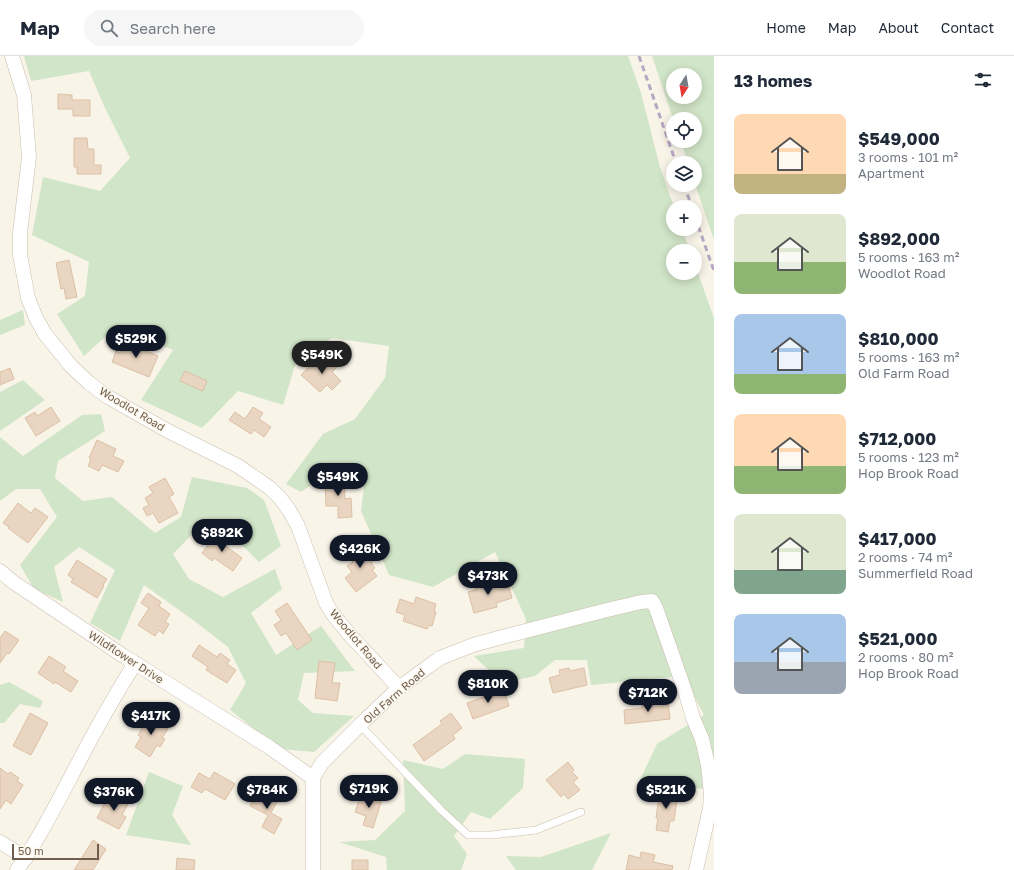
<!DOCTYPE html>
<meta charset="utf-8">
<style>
body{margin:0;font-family:"Golos Text",sans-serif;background:#f6f6f7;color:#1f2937;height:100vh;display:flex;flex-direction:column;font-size:15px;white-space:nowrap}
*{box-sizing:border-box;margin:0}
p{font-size:13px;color:#747a83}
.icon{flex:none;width:22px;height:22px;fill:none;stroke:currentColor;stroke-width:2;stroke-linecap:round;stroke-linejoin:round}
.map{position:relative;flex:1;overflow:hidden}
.panel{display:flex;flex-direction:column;background:#fff;width:300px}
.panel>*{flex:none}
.needle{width:26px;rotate:191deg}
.tools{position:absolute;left:666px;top:12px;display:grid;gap:8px}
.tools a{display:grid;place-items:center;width:36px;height:36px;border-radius:50%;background:#fff;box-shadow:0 2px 10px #0003;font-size:20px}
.scale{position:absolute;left:12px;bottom:10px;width:87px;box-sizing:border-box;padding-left:4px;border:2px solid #705e4f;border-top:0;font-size:11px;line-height:14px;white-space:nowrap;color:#705e4f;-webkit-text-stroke:3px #fdf8ee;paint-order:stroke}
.price{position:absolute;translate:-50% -34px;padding:0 9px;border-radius:14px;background:#111827;color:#fff;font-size:13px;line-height:26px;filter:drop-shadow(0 1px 2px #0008)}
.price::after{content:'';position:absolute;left:50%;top:24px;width:12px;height:9px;margin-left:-6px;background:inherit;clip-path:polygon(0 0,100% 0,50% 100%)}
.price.active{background:#222;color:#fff}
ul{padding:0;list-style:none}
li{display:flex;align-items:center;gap:12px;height:100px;padding:0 20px}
li span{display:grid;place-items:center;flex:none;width:112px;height:80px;border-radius:8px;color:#555}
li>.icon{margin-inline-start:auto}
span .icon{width:48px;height:48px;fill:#fffc;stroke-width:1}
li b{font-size:17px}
h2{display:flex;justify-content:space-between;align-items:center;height:48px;padding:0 20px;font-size:17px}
header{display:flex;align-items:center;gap:24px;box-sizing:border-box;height:56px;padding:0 20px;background:#fff;border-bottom:1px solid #e0e1e3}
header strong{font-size:19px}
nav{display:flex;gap:22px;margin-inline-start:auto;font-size:14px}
.search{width:280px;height:36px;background:#f6f6f7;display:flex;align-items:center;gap:10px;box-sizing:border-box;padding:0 14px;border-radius:22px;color:#747a83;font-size:15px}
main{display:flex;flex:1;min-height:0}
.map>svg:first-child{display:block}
</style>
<header>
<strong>Map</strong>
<div class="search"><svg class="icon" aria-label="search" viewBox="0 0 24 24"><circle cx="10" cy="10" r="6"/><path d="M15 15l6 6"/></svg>Search here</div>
<nav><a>Home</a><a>Map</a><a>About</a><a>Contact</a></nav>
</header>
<main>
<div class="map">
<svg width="714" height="814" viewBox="0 0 714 814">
<rect width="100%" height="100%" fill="#f9f4e8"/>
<!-- green -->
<path fill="#d1e5c8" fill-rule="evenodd" d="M24,0H628L641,37L660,111L674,151H673V173H682L690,195H673V217H695V209L714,262V734L639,726L657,688L704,659L683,620L591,629L587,604H555L535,620L502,627L474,600L524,592L526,563L495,496L433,531L389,519L361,455L365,423L341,409L301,436L286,428L323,378L355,363L385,322L389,290L332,282L296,306L283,349L238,335L202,372L141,344L173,294L116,271L84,300L57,258L85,240L89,206L32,179L43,121L100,135L130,102L104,50L89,15L31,25Z
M652,0H714V184L695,128V107H688L681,85H695V63H673ZM673,19H695V41H673Z
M23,254L25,269L0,279V264Z
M23,324L45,344L0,375V336Z
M101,358L105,375L58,405L55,422L83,445L112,441L155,477L181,461L192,421L247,432L264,444L281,490L259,506L228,475L204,466L173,498L189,523L223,541L275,513L282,533L251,557L276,599L321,570L355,615L304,617L298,644L313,657L354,660L314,696L280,693L230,654L246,627L228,591L193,564L144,529L120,585L90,567L115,514L79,491L54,511L63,546L34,533L20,509L57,461L40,433H16L0,445V381L23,400L82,359Z
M9,626L43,645L40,652L20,648L4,667H0V629Z
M465,698L525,703L523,732L490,763L471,756L454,780L467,798L461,814H387L386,801L339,786L375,784L405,755L403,704L443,713Z
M149,716L183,730L172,759L191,789L126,779Z
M611,777L592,814H516L506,800L541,801Z"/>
<!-- building -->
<path fill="#e9d5c1" stroke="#dcc0a5" d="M58,38L72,39V44H90V60H73V53H58Z
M74,82H87L88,93H94V109H101V118H77V111H74Z
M69,204L77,241L66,243L64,232L61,233L56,207Z
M124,286L158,300L149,321L112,306L116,295L120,297Z
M318,304L321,306L322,304L327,308L331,304L338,310L332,316L341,325L332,334L327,329L320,336L301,319L310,310L311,311Z
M10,312L14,323L0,329V316Z
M185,315L207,325L203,335L180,325Z
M51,351L60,365L36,380L25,362L35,356L37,360Z
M253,351L263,357L259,363L271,371L264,381L254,374L251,378L229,364L235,356L245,363Z
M97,384L116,393L113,400L124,405L118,416L102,409L99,415L88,410L91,403L89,402Z
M344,421L345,443L351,442L352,461L338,462V450H326L325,426H331V422Z
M165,422L174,438L169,441L178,457L159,467L153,457L147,460L143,452L149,449L145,442L153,437L149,431Z
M18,447L31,457L35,452L48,461L28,487L8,472L9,471L3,467Z
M217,477L227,484L223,488L242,502L233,515L214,502L212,505L202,497Z
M353,489L362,500L366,496L373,505L371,507L375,512L372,514L377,520L356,536L345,522L352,516L347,510L353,506L345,496Z
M77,504L107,523L103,529L104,530L97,542L71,526L73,523L68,519Z
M489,524L491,531L508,527L512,542L496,547L497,551L474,557L468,536L476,534L474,528Z
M148,537L161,546L159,550L170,558L165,566L169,568L163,578L159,574L155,580L138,569L149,552L141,547Z
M416,541L436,548L434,555L436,556L432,570L429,569L427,573L403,565L405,559L396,556L400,543L414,548Z
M287,547L312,584L297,594L286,577L281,580L274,569L281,564L275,555Z
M5,575L19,584L9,598L7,597L0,607V582Z
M199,589L217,601L220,597L230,604L227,608L236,614L227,627L206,614L208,611L192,600Z
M49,600L66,611L63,615L78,625L71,636L55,626L54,628L38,617Z
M319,605L335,607L332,627H340L337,645L315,642Z
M569,612L570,615L584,612L587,629L553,637L549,622L560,619L559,614Z
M504,634L509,650L473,663L467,647Z
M668,644L670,663L625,668L624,654L642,652V647Z
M30,657L48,667L31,699L13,690Z
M451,657L462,672L453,679L455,683L424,705L413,689L442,668L440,665Z
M151,658L160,663L157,667L168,673L162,682L165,683L160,691L157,689L150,701L135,691L141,681L138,679Z
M568,706L574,714L572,716L578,722L573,726L580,734L568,743L564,738L561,741L546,724Z
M0,712L8,718L10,716L19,722L17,725L23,729L11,748L6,744L0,753Z
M214,716L235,728L225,744L205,733L202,737L191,731L199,717L210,723Z
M663,733L677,735L675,744H677L674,765H670L668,776L656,774L658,762H656L659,740H662Z
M266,735L279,742L271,757L282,763L274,778L262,771L268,759L250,750L257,736L264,739Z
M362,736L382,743L373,772L363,769L366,760L355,756Z
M114,738L129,746L122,759L126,761L119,773L97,762L104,748L108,750Z
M93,784L106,793L93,814H74Z
M641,796L655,799L653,806L673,810L672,814H626L629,799L640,802Z
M177,802L195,804L194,814H176Z
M352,804H368V814H352Z"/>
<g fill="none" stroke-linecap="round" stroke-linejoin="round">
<!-- service casing -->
<g stroke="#cabdaf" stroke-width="8">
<path id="service" d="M360,669L441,754L468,779H491L536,774L581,756"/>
</g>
<!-- minor casing -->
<g stroke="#cabdaf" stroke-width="15">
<path id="minor" d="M12,0L24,39L29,101L20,177V199L28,242L36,262L45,278L71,310L89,327L108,341L168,375L238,410L270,432L280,442L289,454L298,470L326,547L332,557L349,578L399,632
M0,515L13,526L125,601L269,691L313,722
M0,786L26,802
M17,814C39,783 58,745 76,711C94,676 114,641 135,607
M313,814V722L322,707L366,663L399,632L426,612L440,602L473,589L502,581L607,554L641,546L652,545L656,552L686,638L693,662L702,683L708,709L711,739L710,752L696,814"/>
</g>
<!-- service -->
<use href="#service" stroke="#fff" stroke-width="7"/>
<!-- minor -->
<use href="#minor" stroke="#fff" stroke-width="14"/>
<!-- rail -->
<path stroke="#b8a7c2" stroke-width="3" stroke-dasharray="6 4" stroke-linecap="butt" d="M639,0L676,107
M684,129L692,151
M695,161L714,215"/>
</g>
<g text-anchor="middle" stroke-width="3" stroke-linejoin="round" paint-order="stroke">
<!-- street labels -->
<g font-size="11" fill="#705e4f" stroke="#fdf8ee">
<text transform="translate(132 353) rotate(31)" y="4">Woodlot Road</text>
<text transform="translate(356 583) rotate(50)" y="4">Woodlot Road</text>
<text transform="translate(126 601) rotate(33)" y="4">Wildflower Drive</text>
<text transform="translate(394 640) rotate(-41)" y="4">Old Farm Road</text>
</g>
</g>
</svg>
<div class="tools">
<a><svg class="needle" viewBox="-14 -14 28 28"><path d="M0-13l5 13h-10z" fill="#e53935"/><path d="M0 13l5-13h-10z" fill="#747a83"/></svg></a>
<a><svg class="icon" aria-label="locate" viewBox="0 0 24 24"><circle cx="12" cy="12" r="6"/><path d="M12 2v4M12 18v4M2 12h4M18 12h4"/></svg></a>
<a><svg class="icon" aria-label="layers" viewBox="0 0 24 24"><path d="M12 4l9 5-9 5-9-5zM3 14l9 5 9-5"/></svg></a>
<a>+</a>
<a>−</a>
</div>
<div class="scale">50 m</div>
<b class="price" style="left:136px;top:303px">$529K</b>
<b class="price active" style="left:322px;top:319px">$549K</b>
<b class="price" style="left:338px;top:441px">$549K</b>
<b class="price" style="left:222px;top:497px">$892K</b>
<b class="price" style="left:360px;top:513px">$426K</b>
<b class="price" style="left:488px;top:540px">$473K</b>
<b class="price" style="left:488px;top:648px">$810K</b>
<b class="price" style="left:648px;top:657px">$712K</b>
<b class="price" style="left:151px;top:680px">$417K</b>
<b class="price" style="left:369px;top:753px">$719K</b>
<b class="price" style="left:267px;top:754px">$784K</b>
<b class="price" style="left:666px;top:754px">$521K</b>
<b class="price" style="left:114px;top:756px">$376K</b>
</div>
<section class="panel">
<h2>13 homes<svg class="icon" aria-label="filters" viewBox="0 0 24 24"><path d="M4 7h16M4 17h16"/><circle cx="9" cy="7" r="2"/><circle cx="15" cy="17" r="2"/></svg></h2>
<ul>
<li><span style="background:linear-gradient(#ffd9b3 75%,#c2b280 0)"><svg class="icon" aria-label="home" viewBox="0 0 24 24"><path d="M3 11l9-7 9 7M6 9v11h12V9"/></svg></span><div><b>$549,000</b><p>3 rooms · 101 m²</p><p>Apartment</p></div></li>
<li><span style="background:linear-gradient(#dfe7d0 60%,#8fb573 0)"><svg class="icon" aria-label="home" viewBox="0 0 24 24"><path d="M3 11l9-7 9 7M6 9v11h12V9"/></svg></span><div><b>$892,000</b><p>5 rooms · 163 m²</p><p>Woodlot Road</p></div></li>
<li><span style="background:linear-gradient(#a9c7e8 75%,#8fb573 0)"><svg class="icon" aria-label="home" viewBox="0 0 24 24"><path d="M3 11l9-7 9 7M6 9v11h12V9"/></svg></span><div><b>$810,000</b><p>5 rooms · 163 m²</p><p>Old Farm Road</p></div></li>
<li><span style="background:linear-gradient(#ffd9b3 65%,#8fb573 0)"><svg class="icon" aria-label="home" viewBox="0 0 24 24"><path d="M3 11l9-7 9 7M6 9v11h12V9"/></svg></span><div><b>$712,000</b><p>5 rooms · 123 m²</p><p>Hop Brook Road</p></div></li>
<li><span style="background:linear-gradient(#dfe7d0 70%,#7fa58c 0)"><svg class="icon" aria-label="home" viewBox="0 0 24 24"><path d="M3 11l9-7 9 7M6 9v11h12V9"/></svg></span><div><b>$417,000</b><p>2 rooms · 74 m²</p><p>Summerfield Road</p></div></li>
<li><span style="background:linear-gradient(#a9c7e8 60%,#9aa5b1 0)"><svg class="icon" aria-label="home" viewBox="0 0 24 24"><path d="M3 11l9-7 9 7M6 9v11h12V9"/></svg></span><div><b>$521,000</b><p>2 rooms · 80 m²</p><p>Hop Brook Road</p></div></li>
</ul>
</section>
</main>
